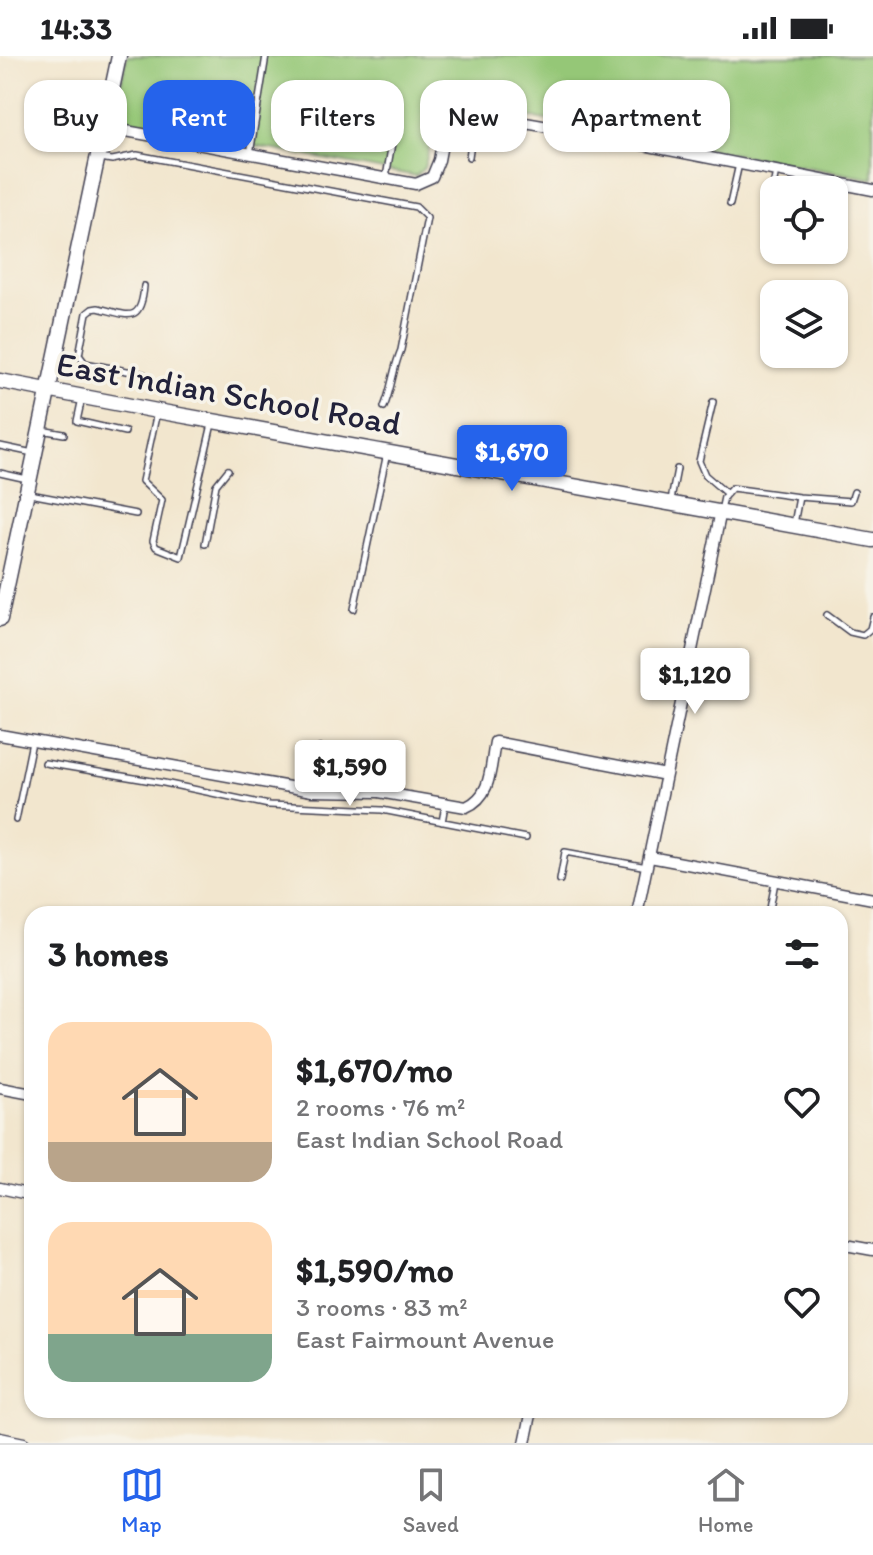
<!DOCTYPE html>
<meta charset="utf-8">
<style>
body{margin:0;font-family:Itim,sans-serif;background:#f2f2f2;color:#202124;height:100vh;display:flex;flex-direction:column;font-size:30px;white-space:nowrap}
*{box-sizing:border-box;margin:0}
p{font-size:26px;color:#757577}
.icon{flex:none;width:44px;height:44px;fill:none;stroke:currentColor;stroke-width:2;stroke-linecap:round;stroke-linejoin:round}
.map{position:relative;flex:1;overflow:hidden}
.details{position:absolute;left:24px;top:850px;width:824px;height:512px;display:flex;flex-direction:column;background:#fff;border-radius:24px;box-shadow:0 2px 6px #0004}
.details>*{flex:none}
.banner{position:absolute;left:24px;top:24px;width:826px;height:72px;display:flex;gap:16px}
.tools{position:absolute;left:760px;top:120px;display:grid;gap:16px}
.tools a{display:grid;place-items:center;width:88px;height:88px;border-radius:16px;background:#fff;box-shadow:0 2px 6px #0004;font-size:40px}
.price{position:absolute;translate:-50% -68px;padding:0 18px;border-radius:8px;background:#fff;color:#222;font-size:26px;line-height:52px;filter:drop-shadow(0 2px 4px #0008)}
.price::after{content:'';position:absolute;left:50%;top:48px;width:24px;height:18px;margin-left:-12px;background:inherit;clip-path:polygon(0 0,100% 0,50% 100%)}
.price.current{background:#2563eb;color:#fff}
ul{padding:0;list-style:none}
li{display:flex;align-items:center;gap:24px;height:200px;padding:0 24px}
li span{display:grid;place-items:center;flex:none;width:224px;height:160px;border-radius:24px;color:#555}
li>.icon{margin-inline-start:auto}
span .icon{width:96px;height:96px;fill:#fffc;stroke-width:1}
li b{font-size:34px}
h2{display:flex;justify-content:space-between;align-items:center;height:96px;padding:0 24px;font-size:34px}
.pill{padding:0 28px;border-radius:24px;background:#fff;box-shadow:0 2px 6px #0004;font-size:28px;line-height:72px}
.pill.current{background:#2563eb;color:#fff}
.status{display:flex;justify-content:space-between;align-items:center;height:56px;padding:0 40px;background:#fff;direction:ltr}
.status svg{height:22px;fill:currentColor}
.dock{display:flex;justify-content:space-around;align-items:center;height:112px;border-top:2px solid #e0e0e0;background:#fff;font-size:22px;color:#757577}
.dock a{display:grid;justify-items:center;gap:4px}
.dock .current{color:#2563eb}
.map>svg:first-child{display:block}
</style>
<div class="status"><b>14:33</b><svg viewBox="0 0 49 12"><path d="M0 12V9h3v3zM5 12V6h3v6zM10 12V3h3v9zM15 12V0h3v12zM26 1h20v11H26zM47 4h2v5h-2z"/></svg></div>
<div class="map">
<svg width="873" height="1387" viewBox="0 0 873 1387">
<rect width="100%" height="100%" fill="#f7f3e8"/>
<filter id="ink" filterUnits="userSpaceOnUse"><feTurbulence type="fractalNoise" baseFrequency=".0125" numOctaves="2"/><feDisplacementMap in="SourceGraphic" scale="16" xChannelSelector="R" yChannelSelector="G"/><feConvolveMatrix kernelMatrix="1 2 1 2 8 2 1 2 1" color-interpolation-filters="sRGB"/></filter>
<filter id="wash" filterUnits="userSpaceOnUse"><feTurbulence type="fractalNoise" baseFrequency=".006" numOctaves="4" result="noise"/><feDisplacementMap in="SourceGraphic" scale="32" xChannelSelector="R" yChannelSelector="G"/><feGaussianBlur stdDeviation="1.8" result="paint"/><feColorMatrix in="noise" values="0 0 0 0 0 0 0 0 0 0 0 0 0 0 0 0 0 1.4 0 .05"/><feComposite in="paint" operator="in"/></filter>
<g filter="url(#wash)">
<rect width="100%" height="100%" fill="#f2e6ce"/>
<!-- green -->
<path fill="#95c777" stroke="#5c7459" stroke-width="2" d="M127,0H873V123L463,49L451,51L438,61L424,112L416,120L113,64Z"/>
</g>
<g filter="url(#ink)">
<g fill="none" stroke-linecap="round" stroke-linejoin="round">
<!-- lane casing -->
<g stroke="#413f51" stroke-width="8">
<path id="lane" d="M208,90L215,52L224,47L257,52
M250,98L266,0
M469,101L475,59
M100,102L112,104L137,99L416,151L427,162L401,294C393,312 392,332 384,351
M386,121L392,87
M730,148L739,108
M768,158L776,115
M143,318L85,307L79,299L87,257L92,253L98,252C128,259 141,269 144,230
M82,342L77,365L125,376
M713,346L699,405L705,419L727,438
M157,356L142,425L162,444L153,485L156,491L181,501L212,368
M41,374L64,378
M0,390L33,397
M0,417L27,423
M30,438L136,458
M671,444L677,413
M721,455L724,441L732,432L799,441
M794,468L799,441L851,445L854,436
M205,488L216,429L228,414
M354,553L387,397
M827,559L850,576L863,579L870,573L873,561
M45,707L164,727L269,749L382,754L526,782
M312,734L320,692
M16,764L32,686
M442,766L445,749
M560,824L565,796L647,811
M769,858L775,826"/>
</g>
<!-- street casing -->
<g stroke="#413f51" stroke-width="13">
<path id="street" d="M104,71L416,128L432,121L439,104L446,67L457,55L577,76L873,134
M0,679L312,735L379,736L466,751C492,740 490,712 495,686L666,719
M650,801L873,843
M637,858L721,455
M0,1032L32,1038
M0,1132L32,1139
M840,1188L873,1194
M0,1382L24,1387
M525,1387L532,1354"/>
</g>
<!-- secondary casing -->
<g stroke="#413f51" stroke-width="17">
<path id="secondary" d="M0,325L157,355L873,484
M0,563L119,0"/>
</g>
<!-- lane -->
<use href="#lane" stroke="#fff" stroke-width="5"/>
<!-- street -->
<use href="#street" stroke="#fff" stroke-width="10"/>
<!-- secondary -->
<use href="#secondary" stroke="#fff" stroke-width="14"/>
</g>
</g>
<g text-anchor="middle" stroke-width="7" stroke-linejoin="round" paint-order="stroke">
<!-- street labels -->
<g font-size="34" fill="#22223b" stroke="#f7f3e8">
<text transform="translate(229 337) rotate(10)" y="12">East Indian School Road</text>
</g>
</g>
</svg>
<div class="tools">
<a><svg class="icon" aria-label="locate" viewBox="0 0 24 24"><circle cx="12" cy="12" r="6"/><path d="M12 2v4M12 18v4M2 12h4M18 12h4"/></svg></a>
<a><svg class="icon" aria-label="layers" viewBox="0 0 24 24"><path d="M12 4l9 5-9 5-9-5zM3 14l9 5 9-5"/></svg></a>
</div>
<b class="price current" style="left:512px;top:437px">$1,670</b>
<b class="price" style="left:695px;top:660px">$1,120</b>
<b class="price" style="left:350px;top:752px">$1,590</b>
<div class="banner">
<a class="pill">Buy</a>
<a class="pill current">Rent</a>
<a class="pill">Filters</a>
<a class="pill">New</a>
<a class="pill">Apartment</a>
</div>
<section class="details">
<h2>3 homes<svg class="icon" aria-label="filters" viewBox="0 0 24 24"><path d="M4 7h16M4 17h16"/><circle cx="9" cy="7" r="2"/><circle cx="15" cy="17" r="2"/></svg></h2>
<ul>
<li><span style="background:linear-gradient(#ffd9b3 75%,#b9a48a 0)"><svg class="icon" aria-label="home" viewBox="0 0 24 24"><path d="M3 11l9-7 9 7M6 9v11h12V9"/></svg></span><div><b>$1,670/mo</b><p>2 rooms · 76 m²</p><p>East Indian School Road</p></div><svg class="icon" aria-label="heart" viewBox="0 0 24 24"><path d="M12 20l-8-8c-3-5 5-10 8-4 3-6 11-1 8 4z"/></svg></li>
<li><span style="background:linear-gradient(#ffd9b3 70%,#7fa58c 0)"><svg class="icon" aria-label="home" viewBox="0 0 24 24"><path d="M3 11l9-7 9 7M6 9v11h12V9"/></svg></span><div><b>$1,590/mo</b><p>3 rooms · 83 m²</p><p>East Fairmount Avenue</p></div><svg class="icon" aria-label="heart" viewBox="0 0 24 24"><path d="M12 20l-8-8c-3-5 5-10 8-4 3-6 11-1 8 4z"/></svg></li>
</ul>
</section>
</div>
<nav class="dock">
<a class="current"><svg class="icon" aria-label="map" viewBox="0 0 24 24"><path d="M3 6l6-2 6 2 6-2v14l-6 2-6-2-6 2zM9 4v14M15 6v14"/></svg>Map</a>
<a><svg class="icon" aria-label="saved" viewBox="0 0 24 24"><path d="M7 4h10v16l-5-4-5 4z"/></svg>Saved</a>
<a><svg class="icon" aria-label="home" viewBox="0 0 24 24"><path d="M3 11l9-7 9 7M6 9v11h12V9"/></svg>Home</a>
</nav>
